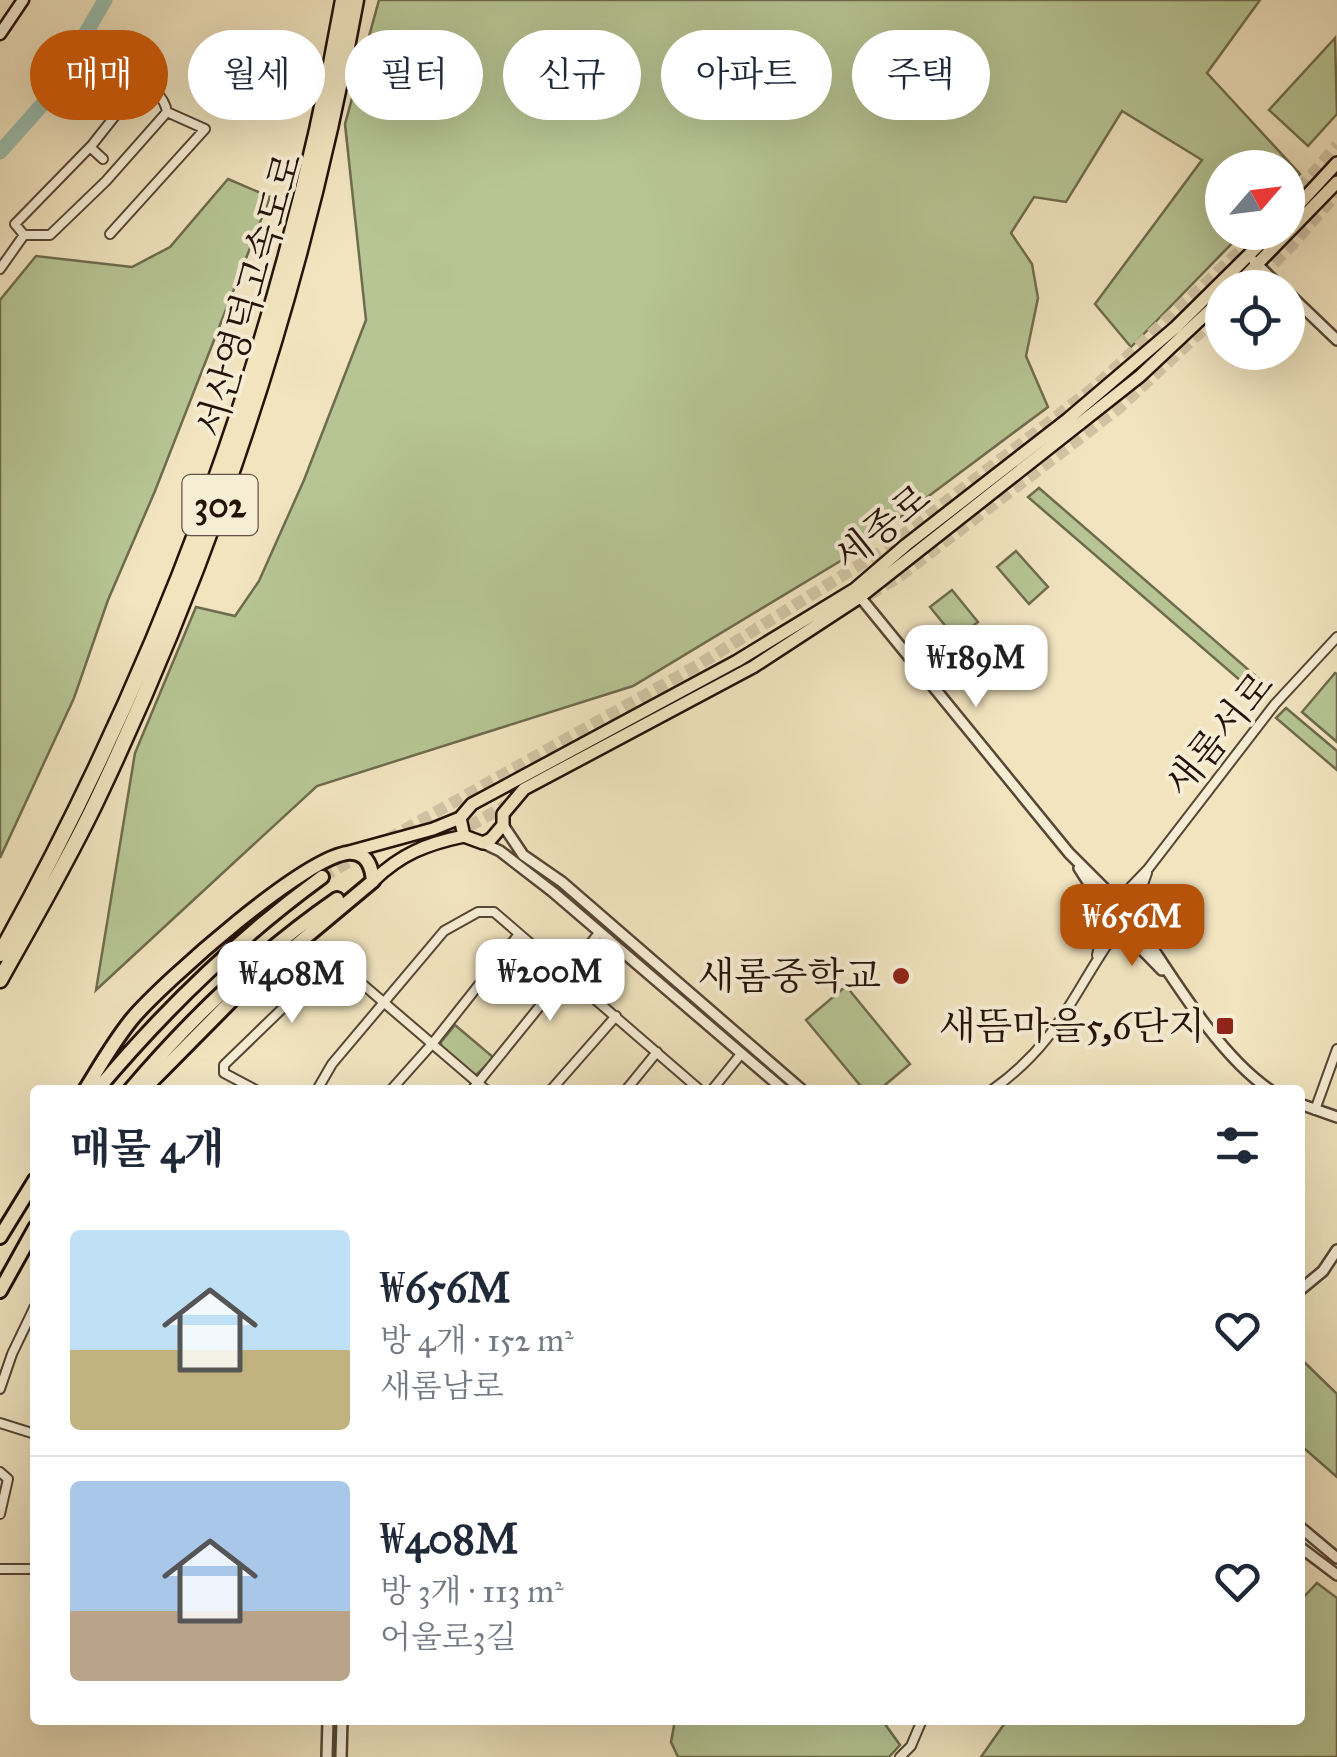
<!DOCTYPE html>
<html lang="ko">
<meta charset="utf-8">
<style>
body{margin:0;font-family:"IM FELL Great Primer","Noto Serif KR",serif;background:#f2f2f3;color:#1f2937;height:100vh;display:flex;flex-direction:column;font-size:38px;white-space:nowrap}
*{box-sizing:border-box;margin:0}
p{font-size:32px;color:#747a83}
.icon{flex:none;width:55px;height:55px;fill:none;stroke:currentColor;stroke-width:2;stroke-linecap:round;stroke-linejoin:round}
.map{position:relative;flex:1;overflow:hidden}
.drawer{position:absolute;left:30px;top:1085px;width:1275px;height:640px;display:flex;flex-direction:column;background:#fff;border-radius:10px;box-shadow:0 10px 40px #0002}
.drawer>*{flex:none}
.hud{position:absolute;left:30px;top:30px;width:1278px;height:90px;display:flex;gap:20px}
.needle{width:65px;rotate:62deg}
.buttons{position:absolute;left:1205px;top:150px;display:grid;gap:20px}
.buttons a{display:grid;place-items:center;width:100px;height:100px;border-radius:50%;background:#fff;box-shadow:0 10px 40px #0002;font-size:50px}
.price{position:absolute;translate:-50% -85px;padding:0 22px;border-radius:20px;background:#fff;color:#222;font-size:32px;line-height:65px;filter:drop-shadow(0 2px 5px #0008)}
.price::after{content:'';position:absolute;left:50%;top:60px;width:30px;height:22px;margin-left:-15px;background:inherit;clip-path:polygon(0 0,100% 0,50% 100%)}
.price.current{background:#b45309;color:#fff}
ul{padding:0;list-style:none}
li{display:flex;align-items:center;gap:30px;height:250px;padding:0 40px}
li+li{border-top:2px solid #e0e1e3}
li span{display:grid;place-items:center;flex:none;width:280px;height:200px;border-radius:10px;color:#555}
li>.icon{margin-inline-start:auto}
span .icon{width:120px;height:120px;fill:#fffc;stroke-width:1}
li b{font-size:42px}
h2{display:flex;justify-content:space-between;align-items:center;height:120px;padding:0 40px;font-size:42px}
.pill{padding:0 35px;border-radius:45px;background:#fff;box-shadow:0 10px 40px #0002;font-size:35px;line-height:90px}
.pill.current{background:#b45309;color:#fff}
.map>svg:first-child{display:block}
</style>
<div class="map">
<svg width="1337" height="1757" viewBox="0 0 1337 1757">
<rect width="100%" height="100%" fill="#f1e4bf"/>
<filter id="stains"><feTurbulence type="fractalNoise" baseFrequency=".002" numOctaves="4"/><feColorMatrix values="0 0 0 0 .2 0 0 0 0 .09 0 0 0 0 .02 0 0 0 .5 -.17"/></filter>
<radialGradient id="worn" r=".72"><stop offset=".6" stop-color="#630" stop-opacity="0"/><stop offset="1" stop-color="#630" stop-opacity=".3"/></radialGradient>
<!-- green -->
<path fill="#b7c594" stroke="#6e6c4e" stroke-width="2.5" d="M379,0H1260L1207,73L1300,174L1288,187V168H1222V232L1242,233L1131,347L1095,304L1202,160L1122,111L1066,202L1034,197L1011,233L1032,264L1038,298L1026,356L1048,407L847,557L633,686L317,786L96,990L135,753L196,607L235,616L259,581L304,480L366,320L345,124Z
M1335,38L1337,114L1308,146L1269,110Z
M228,179L270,197L155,491L108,600L74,698L0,858V300L36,256L132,267L170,247Z
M1039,488L1258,678L1249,688L1028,497Z
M1016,551L1048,587L1029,604L997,567Z
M952,590L978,622L956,639L930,607Z
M1335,673L1337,674V742L1302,712Z
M1286,708L1337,751V770L1276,718Z
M846,986L910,1064L879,1090H864L806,1020Z
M455,1025L494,1058L474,1077L441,1049V1042Z
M1300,1358L1337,1394V1477L1305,1449L1300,1454Z
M1317,1583L1337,1598V1757H981L1007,1720H1300V1601Z
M675,1720H882L900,1745L889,1757H678L671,1742Z"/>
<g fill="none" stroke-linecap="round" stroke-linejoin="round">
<!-- river -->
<path stroke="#9bbfae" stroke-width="15" d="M0,152L49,97L105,0"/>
<!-- trunk-tunnel -->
<path stroke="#d2c4a4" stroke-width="12" stroke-dasharray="12 6" stroke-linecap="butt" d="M1288,203L1337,145
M1248,288L1292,245L1337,193
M869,595L900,576L1119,408L1222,312
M453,835L514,801
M388,839L695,667L882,551L1096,386L1260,232
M322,877L366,852"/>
<!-- minor casing -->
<g stroke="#584636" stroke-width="12">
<path id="minor" d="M137,88C153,87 164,96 167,112L106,181L50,235H24L15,224L92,145Z
M90,147L103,159
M110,234L205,129L167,112
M0,269L24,235
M1123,895L1148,869L1275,704L1337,637
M1136,904L1147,873
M1097,955L1104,926
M256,1090L224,1073V1065L286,1005L339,964L486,1090
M317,1090L332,1064L444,931L478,912H494L700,1090
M391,1090L432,1044L519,934
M472,1090L599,933
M551,1090L616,1016
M626,1090L657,1052
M712,1090L741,1054
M992,1090C1059,1042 1071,996 1115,933
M1315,1110L1337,1049
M0,1389L12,1354L35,1306
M0,1423L35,1434
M0,1472L8,1479L0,1514
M0,1569H35
M900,1757L911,1746L922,1720"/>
</g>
<!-- tertiary casing -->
<g stroke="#584636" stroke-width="14">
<path id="tertiary" d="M1254,261L1281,288
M1288,293L1337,340
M856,592L1069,853L1112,896
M503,825L523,855L562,882L802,1090
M483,843L500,851L553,892L784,1090
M1079,868L1102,904
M1100 914a19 19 0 1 1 38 0a19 19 0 1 1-38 0Z
M1136,923C1171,975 1218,1055 1270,1090
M1125,932L1162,970
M1300,1104L1337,1117
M1300,1290L1323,1271L1337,1250
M1300,1527L1337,1558
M1300,1547L1337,1575
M327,1757L328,1720
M341,1757L342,1720"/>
</g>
<!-- secondary casing -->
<g stroke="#251209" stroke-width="15">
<path id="secondary" d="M0,34L23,0"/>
</g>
<!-- primary casing -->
<g stroke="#251209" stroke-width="16">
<path id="primary" d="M1288,216L1337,163
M1234,288L1337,182
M1222,299L1140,376L860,597L753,667L524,789L503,814V825L491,839L483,843L464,836L460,818L472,804L737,661L855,589L906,545L1068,419L1176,327L1272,232
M349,852L433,829L460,818
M373,881C401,854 426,844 464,836"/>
</g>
<!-- trunk casing -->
<g stroke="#251209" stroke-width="18">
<path id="trunk" d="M85,1090C100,1066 114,1041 132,1019C160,985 313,848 353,853C368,854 372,869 373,881L239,993L143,1090
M97,1090C165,1009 237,939 322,877
M130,1090C192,1017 259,953 337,899
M0,1237L35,1180
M0,1291L35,1228"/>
</g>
<!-- motorway casing -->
<g stroke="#251209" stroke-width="19">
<path id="motorway" d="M0,954C165,657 284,335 343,0
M0,980C33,921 68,861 97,800C218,545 306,277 356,0"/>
</g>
<!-- minor -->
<use href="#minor" stroke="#f6edd5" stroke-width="8"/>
<!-- tertiary -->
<use href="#tertiary" stroke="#f6edd5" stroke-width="9"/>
<!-- secondary -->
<use href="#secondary" stroke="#f6edd5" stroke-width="10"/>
<!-- primary -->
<use href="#primary" stroke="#f1e4bf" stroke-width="11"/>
<!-- trunk -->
<use href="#trunk" stroke="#f1e4bf" stroke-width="12"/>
<!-- motorway -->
<use href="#motorway" stroke="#f1e4bf" stroke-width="14"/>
</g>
<!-- markers -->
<g fill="#8f2418" stroke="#f6edd5" stroke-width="4">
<circle cx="901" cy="976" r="10"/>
<rect x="1215" y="1016" width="20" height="20" rx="5"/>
</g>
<g text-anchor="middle" stroke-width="8" stroke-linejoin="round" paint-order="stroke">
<!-- shield labels -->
<rect fill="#f6edd5" stroke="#645446" stroke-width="2.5" x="182.5" y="475" width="75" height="60" rx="8"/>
<g font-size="35" font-weight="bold" fill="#251209">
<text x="220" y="517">302</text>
</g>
<!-- street labels -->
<g font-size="38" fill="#251209" stroke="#f6edd5">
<text transform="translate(249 295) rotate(-74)" y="13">서산영덕고속도로</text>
<text transform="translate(882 527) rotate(-39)" y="13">세종로</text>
<text transform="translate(1219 734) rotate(-51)" y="13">새롬서로</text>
</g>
<!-- poi labels -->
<g font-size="38" fill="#251209" stroke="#f6edd5" text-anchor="end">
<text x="881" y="989">새롬중학교</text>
<text x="1205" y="1039">새뜸마을5,6단지</text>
</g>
</g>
<rect width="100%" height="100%" filter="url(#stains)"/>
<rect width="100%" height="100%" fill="url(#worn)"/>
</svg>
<div class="buttons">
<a><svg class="needle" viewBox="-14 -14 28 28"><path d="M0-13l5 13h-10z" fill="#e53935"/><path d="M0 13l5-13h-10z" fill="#747a83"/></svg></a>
<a><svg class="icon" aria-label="locate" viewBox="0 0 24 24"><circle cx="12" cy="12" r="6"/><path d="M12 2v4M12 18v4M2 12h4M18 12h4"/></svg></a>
</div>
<b class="price" style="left:976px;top:710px">₩189M</b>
<b class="price current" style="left:1132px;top:969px">₩656M</b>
<b class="price" style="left:550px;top:1024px">₩200M</b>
<b class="price" style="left:292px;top:1026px">₩408M</b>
<div class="hud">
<a class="pill current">매매</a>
<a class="pill">월세</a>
<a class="pill">필터</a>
<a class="pill">신규</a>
<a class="pill">아파트</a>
<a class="pill">주택</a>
</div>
<section class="drawer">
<h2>매물 4개<svg class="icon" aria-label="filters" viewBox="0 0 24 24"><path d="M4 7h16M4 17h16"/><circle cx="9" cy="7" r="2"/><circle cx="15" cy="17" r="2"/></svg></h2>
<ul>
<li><span style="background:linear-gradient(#bfe0f5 60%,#c2b280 0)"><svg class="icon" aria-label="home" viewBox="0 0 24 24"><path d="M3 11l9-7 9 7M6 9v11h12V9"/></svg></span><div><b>₩656M</b><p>방 4개 · 152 m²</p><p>새롬남로</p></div><svg class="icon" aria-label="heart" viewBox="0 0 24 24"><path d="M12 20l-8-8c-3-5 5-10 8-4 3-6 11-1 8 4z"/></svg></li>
<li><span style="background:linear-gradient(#a9c7e8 65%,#b9a48a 0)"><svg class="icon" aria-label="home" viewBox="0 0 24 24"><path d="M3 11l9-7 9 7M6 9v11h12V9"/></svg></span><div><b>₩408M</b><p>방 3개 · 113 m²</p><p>어울로3길</p></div><svg class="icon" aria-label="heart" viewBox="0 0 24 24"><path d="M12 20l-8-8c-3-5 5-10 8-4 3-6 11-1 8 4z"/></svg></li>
</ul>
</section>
</div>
